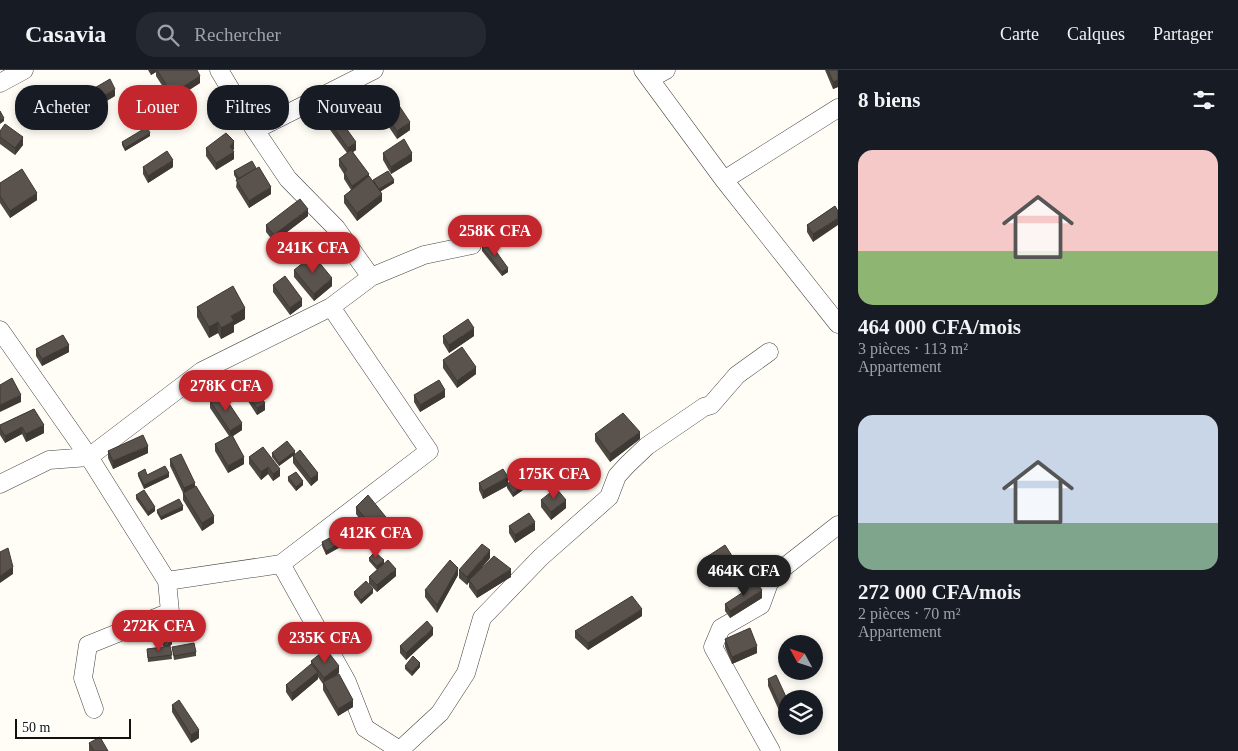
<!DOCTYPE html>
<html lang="fr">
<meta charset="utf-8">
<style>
body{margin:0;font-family:Georgia,serif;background:#242831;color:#f1f3f6;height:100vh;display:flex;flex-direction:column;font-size:19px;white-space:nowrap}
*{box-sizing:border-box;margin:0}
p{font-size:16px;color:#9ea1a6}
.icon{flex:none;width:28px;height:28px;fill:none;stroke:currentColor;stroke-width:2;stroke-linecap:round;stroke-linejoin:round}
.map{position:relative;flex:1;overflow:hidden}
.details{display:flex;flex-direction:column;background:#171b24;width:400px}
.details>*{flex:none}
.top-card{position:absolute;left:15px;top:15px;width:475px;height:45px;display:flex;gap:10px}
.needle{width:32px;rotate:310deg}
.tools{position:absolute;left:778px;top:565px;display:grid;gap:10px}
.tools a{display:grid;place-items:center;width:45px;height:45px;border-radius:50%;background:#171b24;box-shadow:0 2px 8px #0003;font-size:25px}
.scale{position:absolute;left:15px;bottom:12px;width:116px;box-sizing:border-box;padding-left:5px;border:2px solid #111;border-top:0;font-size:14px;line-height:18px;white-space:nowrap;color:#111;-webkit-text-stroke:4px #fff;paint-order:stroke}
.price{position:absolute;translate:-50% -42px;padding:0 11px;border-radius:18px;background:#c4262e;color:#fff;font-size:16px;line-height:32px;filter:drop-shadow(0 1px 2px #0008)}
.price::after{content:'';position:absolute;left:50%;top:30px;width:15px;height:11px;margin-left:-8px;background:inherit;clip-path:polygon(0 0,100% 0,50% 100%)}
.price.active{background:#222;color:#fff}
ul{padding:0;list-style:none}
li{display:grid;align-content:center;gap:10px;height:265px;padding:0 20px}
li span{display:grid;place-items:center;height:155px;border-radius:15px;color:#555}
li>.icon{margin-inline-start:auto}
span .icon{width:90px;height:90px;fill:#fffc;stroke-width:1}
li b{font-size:21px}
h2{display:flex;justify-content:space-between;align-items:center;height:60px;padding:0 20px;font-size:21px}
.pill{padding:0 18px;border-radius:20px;background:#171b24;box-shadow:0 2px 8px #0003;font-size:18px;line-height:45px}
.pill.active{background:#c4262e;color:#fff}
header{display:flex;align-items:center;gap:30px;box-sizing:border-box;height:70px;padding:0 25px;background:#171b24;border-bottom:1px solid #363941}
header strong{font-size:24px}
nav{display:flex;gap:28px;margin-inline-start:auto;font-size:18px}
.search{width:350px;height:45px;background:#242831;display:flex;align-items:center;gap:12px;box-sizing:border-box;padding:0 18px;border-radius:20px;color:#9ea1a6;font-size:19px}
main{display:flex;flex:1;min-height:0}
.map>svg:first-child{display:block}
</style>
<header>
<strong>Casavia</strong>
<div class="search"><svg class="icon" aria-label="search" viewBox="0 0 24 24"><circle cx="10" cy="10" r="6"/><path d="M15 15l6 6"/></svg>Rechercher</div>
<nav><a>Carte</a><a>Calques</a><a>Partager</a></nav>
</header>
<main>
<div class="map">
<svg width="838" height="681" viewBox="0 0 838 681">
<rect width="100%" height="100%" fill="#fffdf5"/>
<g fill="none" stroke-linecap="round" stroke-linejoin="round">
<!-- street casing -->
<g stroke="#444" stroke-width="19">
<path id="street" d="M219,0L255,60L288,109L336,158L371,207
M643,0L724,110L838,254
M650,9L666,0
M0,13L24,0
M255,60L374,0
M724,110L838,38
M0,260L89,387L167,511L281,494L429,381L331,237
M0,414L49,390L89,387L202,301L331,237L371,207L424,185L472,175
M281,494L347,612L365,658L401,681
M94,639L83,608L88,575L170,542L167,511
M400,680L440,643L466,603L482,548L541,487L609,427L617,406L627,395L647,376L704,337L711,335L737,305L769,282
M771,681L713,577L721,558L761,535L769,513L782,499L838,455"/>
</g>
<!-- street -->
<use href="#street" stroke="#fff" stroke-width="18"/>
</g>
<!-- wall -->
<path fill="#4d4742" d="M148,0H197L200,13L172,31L156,6V2L151,5Z
M825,0H838V17L833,19Z
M115,26L72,51L67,42V34Z
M378,34L410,60L397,69L378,41Z
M325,46L356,80L353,82L369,107L373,111L394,113L381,121L382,131L357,151L344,133V126L351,120L344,109V104L339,96V89L347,83L325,53Z
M0,61L23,75L15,85L0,74Z
M150,66L125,81L122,75V72Z
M206,78L234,79L233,80L234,89L216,100L206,86Z
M383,83L412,91L391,104L383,90Z
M143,97H173L148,113L143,104Z
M234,101L271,124L249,138L236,117L237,110L234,105Z
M0,113L37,130L10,148L0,133Z
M835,136L813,172L807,162V155Z
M308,146L274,172L266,162V155Z
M482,177L508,202L502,206L482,181Z
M294,200L332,216L314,231L294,207Z
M273,215L302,236L290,245L273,222Z
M197,237L245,249L234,255V262L221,269L218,263L209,268L197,247Z
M443,266H474L449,283L443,273Z
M36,279L69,282L42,296L36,286Z
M443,290L476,304L457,318L443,298Z
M240,312L265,340L257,345L240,319Z
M414,325L445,327L420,342L414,332Z
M210,331L242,360L233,366L244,394L228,403L215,381V374L229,366L210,338Z
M34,339L44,363L26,372L22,364L5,373L0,365V355Z
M595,364L640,369L610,392L595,371Z
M263,377L280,406L273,411L268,404L261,410L249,394V387Z
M108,381L148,383L113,399L108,388Z
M272,383L295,384L318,410L311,416L293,393V386L279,396L272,387Z
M170,389L195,416L214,453L202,461L183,430V423L170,396Z
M138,403L147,405L169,407L144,419L138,406Z
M288,407L303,415L296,421L288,411Z
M479,413H508L530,415L513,427L507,418V416L483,429L479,420Z
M136,425L155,441L148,446L136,429Z
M541,430L566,438L551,450L541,437Z
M356,437L394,464L377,471L356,444Z
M157,440H183L161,450L157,443Z
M509,456L535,460L515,473L509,463Z
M322,472L344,475L326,485L322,476Z
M369,488L384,494L396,506L377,522L369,514V507L377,500L369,491Z
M490,488L482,497L511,507L477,528L469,517V512L467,515L459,508V500Z
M702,490L736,499L709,517L701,504V497L702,496Z
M458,505L437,543L425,527V520Z
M354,522L373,523L361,534L354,525Z
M762,528L730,548L725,541V534Z
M642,546L588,580L575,568V561Z
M155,564L172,574L170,576L172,589L148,592L147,579L164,577L155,568Z
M433,565L406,590L400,583V576Z
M725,569L757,583L732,594L725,577Z
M172,577L196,582V586L174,590Z
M311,591L339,603L337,604L353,637L338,646L323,620V614L318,607V609L292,631L286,622V615L311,595Z
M405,596L420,597L412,606L405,599Z
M768,609L786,629V656L768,616Z
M172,635L199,668L191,673L172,642Z
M89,673L108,681H89Z"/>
<!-- shaded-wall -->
<path fill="#3f3936" d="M151,0H156V2L151,5Z
M200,6V13L172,31V24Z
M838,10V17L833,19V12Z
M115,19V26L72,51V44Z
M4,48V51L0,54V50Z
M410,52V60L397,69V61Z
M150,63V66L125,81V78Z
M23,67V75L15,85V78Z
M234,71V79L230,83V76Z
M356,72V80L348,85V78Z
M234,82V89L216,100V93Z
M412,83V91L391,104V97Z
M173,90V97L148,113V106Z
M369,104V111L352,123V116Z
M394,110V113L378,123V119Z
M271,117V124L249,138V131Z
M37,123V130L10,148V141Z
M382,124V131L357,151V143Z
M308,139V146L274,172V165Z
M838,148V155L813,172V164Z
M508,198V202L502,206V202Z
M332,208V216L314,231V224Z
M302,229V236L290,245V238Z
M245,238V249L234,255V262L221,269V258L231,246Z
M218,252V263L209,268V257Z
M474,258V266L449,283V275Z
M69,275V282L42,296V289Z
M476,297V304L457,318V311Z
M445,320V327L420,342V335Z
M21,325V332L0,342V335Z
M265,333V340L257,345V338Z
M242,353V360L230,368V361Z
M44,355V363L26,372V364Z
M22,357V364L5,373V366Z
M640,362V369L610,392V384Z
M148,376V383L113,399V391Z
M295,381V384L279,396V393Z
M244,387V394L228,403V396Z
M268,397V404L261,410V402Z
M280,399V406L273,411V404Z
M169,403V407L144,419V415Z
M318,403V410L311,416V409Z
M508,407V415L507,414V416L483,429V421Z
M303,411V415L296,421V417Z
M530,412V415L513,427V423Z
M195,413V420L184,425V418Z
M566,430V438L551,450V442Z
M183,436V440L161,450V447Z
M155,437V441L148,446V442Z
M214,446V453L202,461V453Z
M535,452V460L515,473V465Z
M394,457V464L377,471V463Z
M344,471V475L326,485V481Z
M490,480V488L470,511L469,510V512L467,515V507Z
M384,490V494L377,500V496Z
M736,492V499L709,517V510Z
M13,497V504L0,513V506Z
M458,498V505L437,543V535Z
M396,499V506L377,522V515Z
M511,499V507L477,528V521Z
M373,519V523L361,534V530Z
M762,520V528L730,548V541Z
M642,539V546L588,580V573Z
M433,558V565L406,590V583Z
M172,570V574L167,579V576Z
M757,576V583L732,594V587Z
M420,593V597L412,606V602Z
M339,596V603L324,615V608Z
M318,602V609L292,631V623Z
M353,630V637L338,646V639Z
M788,656H797V657L788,661Z
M199,660V668L191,673V665Z"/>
<!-- building -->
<path fill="#5a524d" stroke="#3f3936" d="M157,0H197L200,6L172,24Z
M828,0H838V10L833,12Z
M110,9L115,19L72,44L67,34Z
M392,25L410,52L397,61L378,34Z
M333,40L356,72L348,78L325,46Z
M0,41L4,48L0,50Z
M5,54L23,67L15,78L0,67V61Z
M147,57L150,63L125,78L122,72Z
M226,63L234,71L230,76L234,82L216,93L206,78Z
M404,69L412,83L391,97L383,83Z
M351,80L369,104L352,116L344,102L347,100L339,89Z
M167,81L173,90L148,106L143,97Z
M252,91L256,98L239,109L234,101Z
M259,97L271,117L249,131L236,110Z
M22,99L37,123L10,141L0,126V113Z
M388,101L394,110L379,119L373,110Z
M369,106L382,124L357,143L344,126Z
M300,129L308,139L274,165L266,155Z
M835,136L838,141V148L813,164L807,155Z
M490,173L508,198L502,202L482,177Z
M313,185L332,208L314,224L294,200Z
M285,206L302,229L290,238L273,215Z
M233,216L245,238L231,246L234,251L221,258L218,252L209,257L197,237Z
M468,249L474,258L449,275L443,266Z
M63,265L69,275L42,289L36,279Z
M462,277L476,297L457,311L443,290Z
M248,307L265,333L257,338L240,312Z
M12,308L21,325L0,335V315Z
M439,310L445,320L420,335L414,325Z
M222,323L242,353L230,361L210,331Z
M34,339L44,355L26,364L22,357L5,366L0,358V355Z
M623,343L640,362L610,384L595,364Z
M143,365L148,376L113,391L108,381Z
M232,365L244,387L228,396L215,374Z
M287,371L295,381L279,393L272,383Z
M263,377L280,399L273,404L268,397L261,402L249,387Z
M300,380L318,403L311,409L293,386Z
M181,384L195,413L184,418L170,389Z
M165,396L169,403L144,415L138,403L145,399L147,405Z
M503,399L508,407L483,421L479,413Z
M296,402L303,411L296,417L288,407Z
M523,403L530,412L513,423L507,414Z
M196,416L214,446L202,453L183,423Z
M556,418L566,430L551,442L541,430Z
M144,420L155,437L148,442L136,425Z
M368,425L394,457L377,463L356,437Z
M179,429L183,436L161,447L157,440Z
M529,443L535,452L515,465L509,456Z
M339,463L344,471L326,481L322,472Z
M482,474L490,480L467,507L459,500Z
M725,475L736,492L709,510L701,497L705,494L702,490Z
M8,478L13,497L0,506V482Z
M375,482L384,490L377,496L369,488Z
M494,486L511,499L477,521L469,510Z
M388,490L396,499L377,515L369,507Z
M450,490L458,498L437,535L425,520Z
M366,511L373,519L361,530L354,522Z
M757,513L762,520L730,541L725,534Z
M632,526L642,539L588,573L575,561Z
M427,551L433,558L406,583L400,576Z
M160,558L172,570L167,576L155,564Z
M750,558L757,576L732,587L725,569Z
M194,573L196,582L174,586L172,577Z
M170,576L172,585L148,588L147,579Z
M326,579L339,596L324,608L311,591Z
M413,586L420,593L412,602L405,596Z
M311,594L318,602L292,623L286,615Z
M339,604L353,630L338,639L323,612Z
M776,605L787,629H786V649L768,609Z
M179,630L199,660L191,665L172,635Z
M100,667L108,681H94L89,673Z"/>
</svg>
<div class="tools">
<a><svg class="needle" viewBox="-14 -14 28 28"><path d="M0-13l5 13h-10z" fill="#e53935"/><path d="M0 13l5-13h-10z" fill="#9ea1a6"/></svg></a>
<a><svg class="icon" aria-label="layers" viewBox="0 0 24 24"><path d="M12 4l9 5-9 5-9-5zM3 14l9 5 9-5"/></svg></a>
</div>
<div class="scale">50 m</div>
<b class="price" style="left:495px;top:187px">258K CFA</b>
<b class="price" style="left:313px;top:204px">241K CFA</b>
<b class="price" style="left:226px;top:342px">278K CFA</b>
<b class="price" style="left:554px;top:430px">175K CFA</b>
<b class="price" style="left:376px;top:489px">412K CFA</b>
<b class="price active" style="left:744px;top:527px">464K CFA</b>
<b class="price" style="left:159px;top:582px">272K CFA</b>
<b class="price" style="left:325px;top:594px">235K CFA</b>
<div class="top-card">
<a class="pill">Acheter</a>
<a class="pill active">Louer</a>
<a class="pill">Filtres</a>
<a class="pill">Nouveau</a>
</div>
</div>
<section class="details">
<h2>8 biens<svg class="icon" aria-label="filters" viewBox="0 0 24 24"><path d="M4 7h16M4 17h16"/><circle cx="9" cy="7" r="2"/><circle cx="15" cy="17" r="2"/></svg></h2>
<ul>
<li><span style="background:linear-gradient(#f6c9c9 65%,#8fb573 0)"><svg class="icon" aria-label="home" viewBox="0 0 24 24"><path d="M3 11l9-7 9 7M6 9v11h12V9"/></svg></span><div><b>464 000 CFA/mois</b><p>3 pièces · 113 m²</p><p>Appartement</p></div></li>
<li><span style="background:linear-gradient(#c9d6e8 70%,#7fa58c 0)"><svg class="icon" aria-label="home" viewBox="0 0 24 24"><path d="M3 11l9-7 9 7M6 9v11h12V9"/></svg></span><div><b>272 000 CFA/mois</b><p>2 pièces · 70 m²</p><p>Appartement</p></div></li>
</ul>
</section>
</main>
